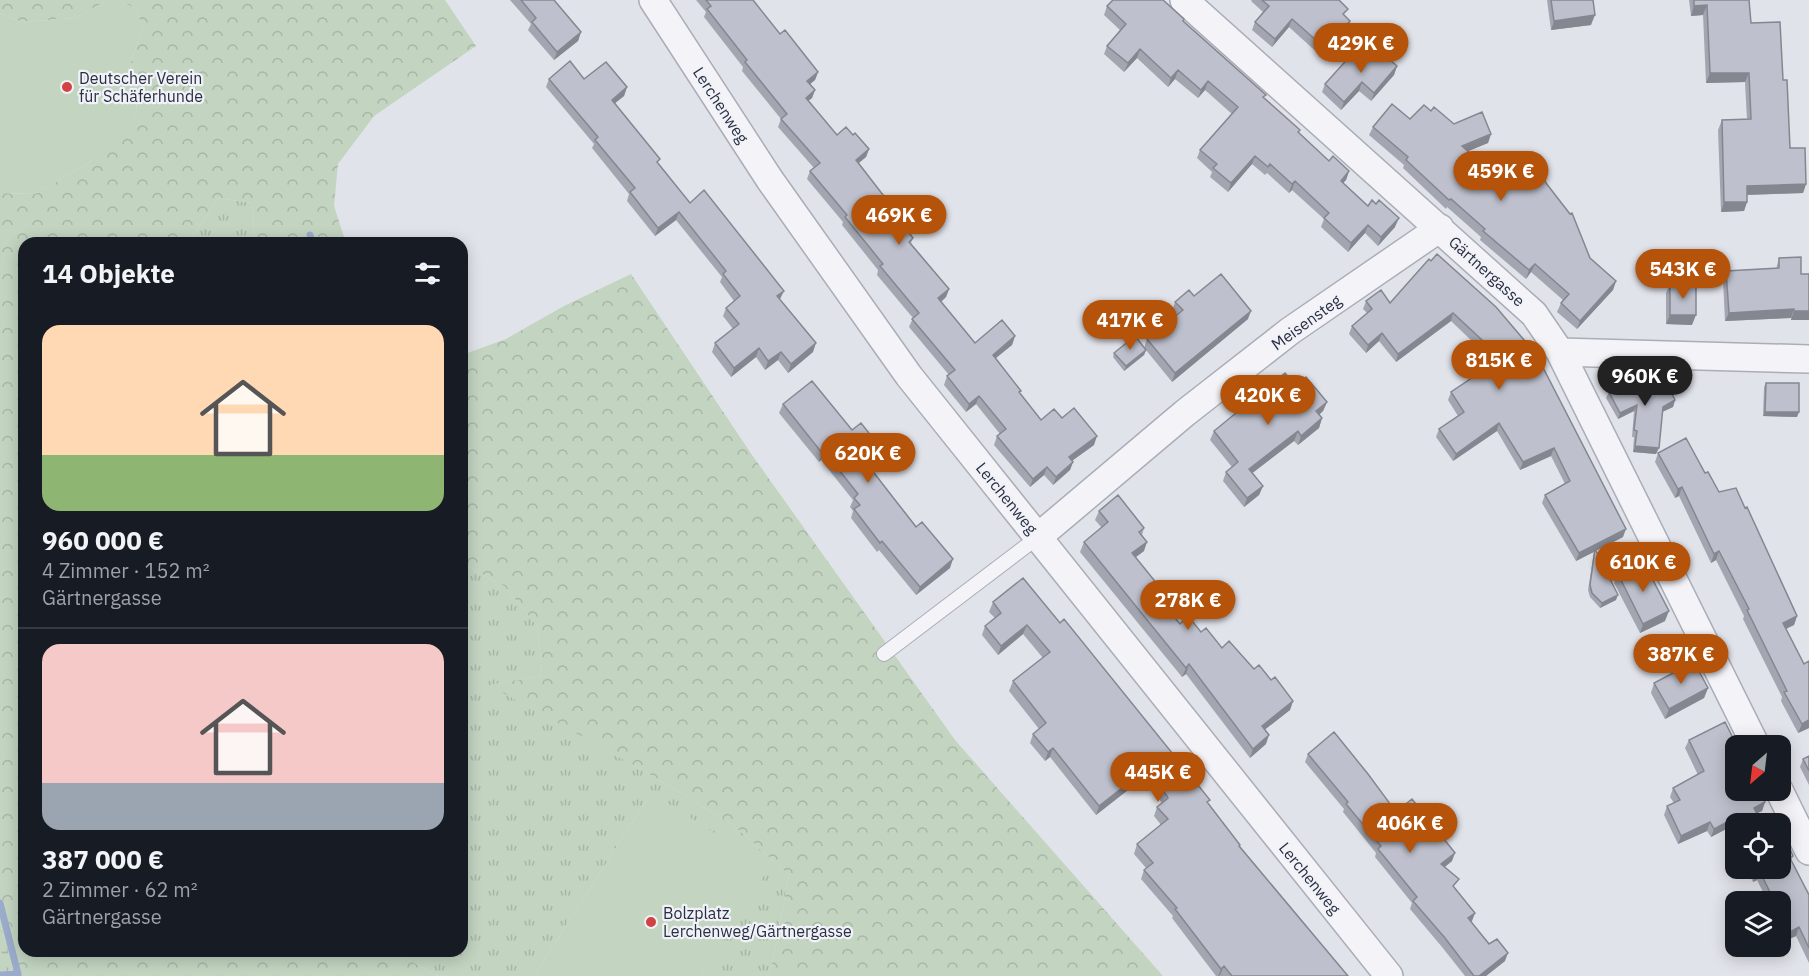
<!DOCTYPE html>
<html lang="de">
<meta charset="utf-8">
<style>
body{margin:0;font-family:"IBM Plex Sans",sans-serif;background:#20242c;color:#f1f3f6;height:100vh;display:flex;flex-direction:column;font-size:22px;white-space:nowrap}
*{box-sizing:border-box;margin:0}
p{font-size:20px;color:#9ea1a6}
.icon{flex:none;width:33px;height:33px;fill:none;stroke:currentColor;stroke-width:2;stroke-linecap:round;stroke-linejoin:round}
.map{position:relative;flex:1;overflow:hidden}
.side{position:absolute;left:18px;top:237px;width:450px;height:720px;display:flex;flex-direction:column;background:#171b24;border-radius:18px;box-shadow:0 3px 15px #0003}
.side>*{flex:none}
.needle{width:39px;rotate:208deg}
.fabs{position:absolute;left:1725px;top:735px;display:grid;gap:12px}
.fabs a{display:grid;place-items:center;width:66px;height:66px;border-radius:12px;background:#171b24;box-shadow:0 3px 15px #0003;font-size:30px}
.price{position:absolute;translate:-50% -51px;padding:0 14px;border-radius:21px;background:#b45309;color:#fff;font-size:20px;line-height:39px;filter:drop-shadow(0 2px 3px #0008)}
.price::after{content:'';position:absolute;left:50%;top:36px;width:18px;height:14px;margin-left:-9px;background:inherit;clip-path:polygon(0 0,100% 0,50% 100%)}
.price.current{background:#222;color:#fff}
ul{padding:0;list-style:none}
li{display:grid;align-content:center;gap:12px;height:318px;padding:0 24px}
li+li{border-top:2px solid #363941}
li span{display:grid;place-items:center;height:186px;border-radius:18px;color:#555}
li>.icon{margin-inline-start:auto}
span .icon{width:108px;height:108px;fill:#fffc;stroke-width:1}
li b{font-size:26px}
h2{display:flex;justify-content:space-between;align-items:center;height:72px;padding:0 24px;font-size:26px}
.map>svg:first-child{display:block}
</style>
<div class="map">
<svg width="1809" height="976" viewBox="0 0 1809 976">
<defs>
<pattern id="grass-tufts" width="24" height="20" patternUnits="userSpaceOnUse" patternTransform="scale(1.5)"><rect width="24" height="20" fill="#c3d4c1"/><path d="M3 7l-1-3M5 7V3M7 7l1-3M15 17l-1-3M17 17v-4M19 17l1-3" fill="none" stroke="#a8b6a7"/></pattern>
<pattern id="forest-crowns" width="20" height="18" patternUnits="userSpaceOnUse" patternTransform="scale(1.5)"><rect width="20" height="18" fill="#c3d4c1"/><path d="M2 6a3 3 0 1 1 6 0M12 15a3 3 0 1 1 6 0" fill="none" stroke="#a8b6a7"/></pattern>
<pattern id="wetland-marsh" width="20" height="14" patternUnits="userSpaceOnUse" patternTransform="scale(1.5)"><rect width="20" height="14" fill="#c3d4c1"/><path d="M1 5h8M5 5V1M11 12h8M15 12V8" fill="none" stroke="#a8b6a7"/></pattern>
</defs>
<rect width="100%" height="100%" fill="#e1e3ea"/>
<!-- grass -->
<path fill="url(#grass-tufts)" d="M218,198L252,203L255,243H189Z
M462,563L504,586L538,627L542,676L490,685L646,772L733,825L789,875L771,969L767,976H700L768,868L651,793L534,976H438L401,956L395,951H462Z"/>
<!-- forest -->
<path fill="url(#forest-crowns)" d="M0,0H108L75,18L22,22L0,14Z
M117,0H445L476,46L374,116L338,164L334,206L346,243H255L252,203L218,198L189,243H24V951H395L401,956L438,976H0V972L13,970L0,923V193L35,194L87,164L125,136L137,110L130,65L143,28L135,8Z
M631,274L752,455L955,740L1163,976H767L771,969L789,875L733,825L646,772L489,685L542,676L538,627L504,586L462,563V355L506,339L564,306Z"/>
<!-- wetland -->
<path fill="url(#wetland-marsh)" d="M0,923L13,970L0,972Z"/>
<!-- pitch -->
<path fill="#c3d4c1" d="M108,0H117L135,8L143,28L130,65L137,110L125,137L87,164L35,194L0,193V14L22,22L75,18Z
M651,793L769,868L700,976H534Z"/>
<g fill="none" stroke-linecap="round" stroke-linejoin="round">
<!-- stream -->
<path stroke="#9babcb" stroke-width="7" d="M310,235L312,243
M0,903L18,974L0,975"/>
<!-- lane casing -->
<g stroke="#aaadb8" stroke-width="16">
<path id="lane" d="M884,654L1038,537"/>
</g>
<!-- street casing -->
<g stroke="#aaadb8" stroke-width="30">
<path id="street" d="M653,0L770,180L909,376L1389,976
M1184,0L1534,314L1560,352L1756,746
M1560,352L1809,359
M1038,537L1185,413L1290,331L1440,228
M1779,790L1809,851"/>
</g>
<!-- lane -->
<use href="#lane" stroke="#f4f4f8" stroke-width="14"/>
<!-- street -->
<use href="#street" stroke="#f4f4f8" stroke-width="27"/>
</g>
<!-- wall -->
<path fill="#a3a6b0" d="M510,0H554L581,32L578,41L554,60L528,30L531,24Z
M696,0H753L780,34L818,72L815,80L810,84L815,90L812,98L808,101L837,135H853L869,149L866,157L858,163L913,238L911,243L949,289L946,297L941,302L975,343L1015,336L1012,345L995,358L1020,394L1041,420L1062,418L1094,445L1072,461L1073,462L1070,470L1053,485L1044,475L1030,487L994,445L997,436L1000,434L976,404L966,412L944,385L947,376L949,375L909,327L913,318L877,275L878,270L842,225L843,222L807,179L810,171L814,168L778,127L781,119L742,71L743,67L704,17L706,12Z
M1252,0H1339L1345,16L1350,21L1347,30L1322,57L1289,27L1272,47L1252,30L1255,22L1263,12L1251,1Z
M1547,0H1593L1591,25L1551,30Z
M1689,0H1749L1751,23L1783,80L1790,148L1806,184L1803,193L1747,195V202L1744,211L1721,212L1718,130L1722,120H1747L1745,82L1706,83L1703,15L1691,16Z
M1107,6L1183,21L1264,98L1299,133L1329,161L1349,171L1346,180L1343,183L1368,206L1395,227L1378,246L1365,233L1348,252L1321,227L1324,219L1292,190L1289,193L1267,173L1265,175L1252,164L1228,192L1210,177L1212,172L1197,158L1200,150L1232,114L1205,90L1198,98L1175,79L1168,87L1137,58L1124,72L1104,54L1107,46L1120,30L1104,15Z
M1363,63L1397,66L1394,75L1371,101L1359,91L1341,110L1322,92L1325,84Z
M549,79L627,87L624,96L615,103L658,163L690,203L780,299L779,300L813,352L788,373L778,360L765,370L756,357L731,377L712,352L715,343L733,329L723,316L726,308L734,301L720,282L722,277L676,220L655,236L627,201L629,194L592,148L594,144L546,87Z
M1431,111L1454,124L1491,134L1488,143L1467,151L1500,181L1546,183L1590,258L1616,281L1613,290L1577,329L1557,312L1561,303L1563,300L1531,272L1526,279L1480,240L1481,237L1447,207L1446,209L1403,168L1404,165L1369,135L1373,127L1410,119Z
M1779,258L1801,274H1809V320H1791V318L1725,321L1723,280L1726,271L1776,269Z
M1429,259L1623,537L1596,551L1616,600L1600,608L1590,597L1588,590L1594,552L1576,561L1542,503L1545,495L1565,484L1551,456L1520,470L1497,431L1453,461L1436,437L1439,429L1458,416L1448,400L1451,392L1482,371L1470,356L1472,348L1476,345L1451,321L1396,362L1379,341L1366,353L1349,334L1352,326L1367,313L1363,309L1366,301L1390,303Z
M1670,284L1692,325L1666,324V293Z
M1194,296L1248,319L1172,382L1146,350L1144,355L1124,371L1113,357L1114,353L1144,348L1147,339L1176,316L1172,311L1175,302Z
M1643,383L1675,400L1673,407L1662,412L1656,454L1633,452L1634,437H1632L1634,411L1618,419L1606,398L1609,392Z
M1766,383L1797,417L1763,416L1764,387Z
M1295,385L1327,402L1323,411L1319,415L1322,418L1319,428L1298,445L1294,441L1252,473L1263,486L1259,495L1244,507L1223,481L1226,472L1232,467L1210,440L1214,431Z
M783,404L852,430L884,465L874,473L950,568L916,595L879,550L877,552L851,518L853,511L850,507L853,500L821,460L819,462L779,413Z
M1658,453L1705,473L1719,492L1745,508L1797,616L1794,625L1786,629L1804,664L1809,661V728L1798,733L1781,701L1782,697L1743,619L1744,616L1716,560L1711,563L1679,496L1675,498L1655,462Z
M1099,511L1144,528L1142,535L1144,551L1136,557L1158,585L1155,594L1180,624L1201,632L1222,648L1271,680L1293,701L1290,710L1265,729L1266,744L1250,758L1186,674L1182,677L1080,552L1084,542L1102,528L1095,520Z
M1618,574L1665,621L1640,633L1614,583Z
M1023,578L1209,805L1240,845V846L1348,976H1216L1172,918L1173,916L1141,879L1144,870L1146,868L1134,854L1137,844L1161,825L1154,816L1157,807L1162,803L1142,779L1096,815L1050,757L1045,761L1030,743L1033,734L1039,729L1009,691L1013,681L1043,658L1023,634L998,655L982,635L985,626L995,618L989,612L993,602Z
M1654,683L1708,688L1704,698L1665,719L1651,693Z
M1689,740L1733,753L1732,754L1736,790L1765,802L1762,811L1757,813L1762,824H1736V833L1732,826L1711,837L1707,831L1678,844L1664,815L1667,806L1674,803L1670,797L1673,788L1698,775L1685,748Z
M1308,754L1396,812L1452,861L1445,867L1455,888L1475,913L1471,922L1505,961L1486,976H1465L1442,947L1410,909L1412,903L1375,857L1376,853L1343,812L1344,809L1305,762Z
M1809,756V785L1800,767L1803,759Z
M1793,856L1791,861L1809,895V963L1796,936L1787,940L1780,927V902H1768L1757,880L1753,882L1746,868H1780Z"/>
<!-- shaded-wall -->
<path fill="#858790" d="M1707,5L1703,15L1691,16L1694,6Z
M1595,15L1591,25L1551,30L1554,21Z
M1292,19L1289,27L1272,47L1275,39Z
M1350,21L1347,30L1322,57L1325,48Z
M581,32L578,41L554,60L557,52Z
M1140,49L1137,58L1124,72L1128,63Z
M1397,66L1394,75L1371,101L1374,93Z
M1178,70L1175,79L1168,87L1171,78Z
M818,72L815,80L804,89L807,81Z
M1710,73H1749L1745,82L1706,83Z
M1208,81L1205,90L1198,98L1201,90Z
M1362,82L1359,91L1341,110L1344,102Z
M627,87L624,96L609,108L612,100Z
M815,90L812,98L802,106L806,98Z
M1491,134L1488,143L1459,155L1462,146Z
M869,149L866,157L853,168L856,160Z
M1255,156L1252,164L1228,192L1231,183Z
M1349,171L1346,180L1337,189L1341,181Z
M1295,181L1292,190L1289,193L1292,184Z
M1806,184L1803,193L1743,195L1747,186Z
M1724,202H1747L1744,211L1721,212Z
M679,212L676,220L655,236L658,228Z
M1399,218L1395,227L1378,246L1381,237Z
M1368,225L1365,233L1348,252L1351,243Z
M1535,264L1531,272L1526,279L1529,270Z
M1616,281L1613,290L1577,329L1580,321Z
M949,289L946,297L935,307L938,298Z
M784,291L780,299L773,305L777,296Z
M1794,309L1791,318L1725,321L1729,313Z
M1251,311L1248,319L1172,382L1175,373Z
M1794,311H1809V320H1791Z
M1453,313L1451,321L1396,362L1398,354Z
M1670,315H1696L1692,325L1666,324Z
M1382,333L1379,341L1366,353L1368,345Z
M1015,336L1012,345L990,363L993,355Z
M816,343L813,352L788,373L791,364Z
M759,348L756,357L731,377L734,368Z
M1146,350L1144,355L1124,371L1126,366Z
M781,352L778,360L765,370L768,361Z
M979,396L976,404L966,412L969,404Z
M1675,400L1673,407L1660,413L1663,407Z
M1327,402L1323,411L1313,420L1316,411Z
M1637,405L1634,411L1618,419L1620,413Z
M1765,412H1799L1797,417L1763,416Z
M1322,418L1319,428L1298,445L1301,436Z
M1499,423L1497,431L1453,461L1456,454Z
M1298,431L1294,441L1246,478L1249,469Z
M1097,436L1094,445L1066,465L1069,457Z
M1635,446L1659,448L1656,454L1633,452Z
M1554,448L1551,456L1520,470L1523,462Z
M824,451L821,460L819,462L822,453Z
M887,456L884,465L868,478L871,469Z
M1073,462L1070,470L1053,485L1056,477Z
M1047,467L1044,475L1030,487L1033,479Z
M1263,486L1259,495L1244,507L1247,498Z
M1682,487L1679,496L1675,498L1678,489Z
M1626,529L1623,537L1576,561L1579,553Z
M1147,542L1144,551L1129,562L1132,553Z
M1719,551L1716,560L1711,563L1714,554Z
M953,559L950,568L916,595L920,587Z
M1158,585L1155,594L1152,590Z
M1618,595L1616,600L1600,608L1602,603Z
M1669,611L1665,621L1640,633L1643,624Z
M1797,616L1794,625L1779,632L1783,623Z
M1027,625L1023,634L998,655L1001,646Z
M1189,664L1186,674L1182,677L1186,668Z
M1708,688L1704,698L1665,719L1669,709Z
M1293,701L1290,710L1258,735L1262,726Z
M1809,720V728L1798,733L1802,724Z
M1269,735L1266,744L1250,758L1253,749Z
M1736,744L1733,753L1726,757L1729,748Z
M1053,748L1050,757L1045,761L1048,752Z
M1145,770L1142,779L1096,815L1099,806Z
M1765,802L1762,811L1751,816L1754,808Z
M1735,818L1732,826L1711,837L1714,829Z
M1710,822L1707,831L1678,844L1681,836Z
M1455,853L1452,861L1438,872L1441,864Z
M1760,872L1757,880L1753,882L1756,873Z
M1475,913L1472,921L1465,926L1468,918Z
M1799,927L1796,936L1787,940L1790,932Z
M1508,953L1505,961L1486,976H1479Z
M1224,966L1220,975L1218,976L1221,969Z"/>
<!-- building -->
<path fill="#bec1cd" stroke="#858790" stroke-width="1.5" d="M521,0H554L581,32L557,52L532,22L536,18Z
M706,0H753L780,34L785,30L818,72L807,81L815,90L806,98L837,135L846,127L853,135L855,133L869,149L856,160L897,213L895,214L913,238L909,242L949,289L938,298L975,343L1002,320L1015,336L993,355L1021,391L1019,392L1041,420L1054,409L1062,418L1074,408L1097,436L1069,457L1073,462L1056,477L1047,467L1033,479L997,436L1006,429L979,396L969,404L947,376L955,370L912,319L919,313L880,266L883,264L845,217L847,215L810,171L820,163L781,119L787,114L745,62L747,60L707,9L711,6Z
M1113,0H1163L1184,19L1183,21L1266,95L1263,97L1300,130L1298,132L1329,161L1333,156L1349,171L1341,181L1368,206L1372,200L1376,204L1379,200L1399,218L1381,237L1368,225L1351,243L1324,218L1329,213L1295,181L1292,184L1270,164L1268,167L1255,156L1231,183L1213,168L1217,164L1200,150L1238,107L1208,81L1201,90L1178,70L1171,78L1140,49L1128,63L1107,46L1126,24L1107,6Z
M1262,0H1339L1348,9L1343,14L1350,21L1325,48L1292,19L1275,39L1255,22L1269,6Z
M1551,0H1593L1595,15L1554,21Z
M1694,0H1749L1751,23L1780,22L1783,80H1787L1790,148H1805L1806,184L1747,186V202H1724L1722,120L1751,119L1749,73H1710L1707,5L1694,6Z
M1376,48L1397,66L1374,93L1362,82L1344,102L1325,84L1352,54L1363,63Z
M570,61L584,79L606,62L627,87L612,100L660,159L657,162L690,203L704,190L784,291L777,296L816,343L791,364L781,352L768,361L759,348L734,368L715,343L739,324L726,308L740,296L723,274L726,271L679,212L658,228L630,192L635,188L595,140L598,137L549,79Z
M1392,104L1410,119L1424,105L1431,111L1434,107L1454,124L1482,112L1491,134L1462,146L1500,181L1538,165L1546,183L1570,214L1572,213L1590,258L1616,281L1580,321L1561,303L1569,294L1535,264L1529,270L1483,231L1485,229L1451,199L1449,200L1406,160L1408,157L1373,127Z
M1437,254L1496,307L1536,354L1626,529L1579,553L1545,495L1570,481L1554,448L1523,462L1499,423L1456,454L1439,429L1464,412L1451,392L1488,367L1472,348L1482,340L1453,313L1398,354L1382,333L1368,345L1352,326L1372,309L1366,301L1381,290L1390,303L1429,259L1431,261Z
M1801,257V274H1809V311H1794V309L1729,313L1726,271L1779,268V258Z
M1221,274L1251,311L1175,373L1147,339L1183,310L1175,302L1189,290L1194,296Z
M1670,284H1696V315H1670Z
M1135,336L1146,350L1126,366L1114,353Z
M1285,373L1295,385L1306,377L1327,402L1316,411L1322,418L1301,436L1298,431L1249,469L1263,486L1247,498L1226,472L1238,462L1214,431Z
M1662,374L1675,400L1663,407L1659,448L1635,446L1637,431L1634,430L1637,405L1620,413L1609,392L1640,376L1643,383Z
M812,381L852,430L861,423L887,456L871,469L916,527L922,522L953,559L920,587L882,541L880,543L854,509L860,505L854,498L858,494L824,451L822,453L783,404Z
M1766,383H1799V412H1765Z
M1686,438L1705,473L1708,472L1719,492L1736,488L1745,508L1747,507L1797,616L1783,623L1804,664L1809,661V720L1802,724L1784,692L1787,691L1747,610L1749,609L1719,551L1714,554L1682,487L1678,489L1658,453Z
M1118,495L1144,528L1139,532L1147,542L1132,553L1158,585L1152,590L1180,624L1188,616L1201,632L1206,628L1222,648L1229,641L1254,669L1259,665L1271,680L1275,677L1293,701L1262,726L1269,735L1253,749L1189,664L1186,668L1084,542L1108,522L1099,511Z
M1595,549L1618,595L1602,603L1592,593L1590,585Z
M1643,561L1669,611L1643,624L1618,574Z
M1023,578L1060,623L1064,619L1210,800L1207,802L1240,845L1239,846L1348,976H1232L1224,966L1221,969L1175,909L1177,908L1144,870L1153,863L1137,844L1168,819L1157,807L1168,798L1167,796L1145,770L1099,806L1053,748L1048,752L1033,734L1046,723L1013,681L1050,652L1027,625L1001,646L985,626L1001,613L993,602Z
M1694,662L1708,688L1669,709L1654,683Z
M1725,722L1736,744L1729,748L1736,761V790H1759L1765,802L1754,808L1762,824H1738L1735,818L1714,829L1710,822L1681,836L1667,806L1680,800L1673,788L1704,771L1689,740Z
M1334,732L1368,774L1396,812L1412,799L1455,853L1441,864L1459,879L1453,886L1475,913L1468,918L1489,944L1497,939L1508,953L1479,976H1474L1445,938L1413,901L1417,897L1378,849L1381,846L1346,804L1348,802L1308,754Z
M1809,756V771L1803,759Z
M1784,835L1793,856L1790,858L1809,895V948L1799,927L1790,932L1780,912V902H1775L1760,872L1756,873L1754,868H1780V837Z"/>
<!-- markers -->
<g fill="#d24243" stroke="#f0f2f7" stroke-width="2">
<circle cx="67" cy="87" r="6"/>
<circle cx="651" cy="922" r="6"/>
</g>
<g text-anchor="middle" stroke-width="4.5" stroke-linejoin="round" paint-order="stroke">
<!-- poi labels -->
<g font-size="16" fill="#292e42" stroke="#f0f2f7" text-anchor="start">
<text x="79" y="84">Deutscher Verein<tspan x="79" dy="18">für Schäferhunde</tspan></text>
<text x="663" y="919">Bolzplatz<tspan x="663" dy="18">Lerchenweg/Gärtnergasse</tspan></text>
</g>
<!-- street labels -->
<g font-size="16" fill="#292e42" stroke="#f0f2f7">
<text transform="translate(721 105) rotate(57)" y="6">Lerchenweg</text>
<text transform="translate(1487 271) rotate(42)" y="6">Gärtnergasse</text>
<text transform="translate(1306 322) rotate(-36)" y="6">Meisensteg</text>
<text transform="translate(1007 498) rotate(51)" y="6">Lerchenweg</text>
<text transform="translate(1310 878) rotate(51)" y="6">Lerchenweg</text>
</g>
</g>
</svg>
<div class="fabs">
<a><svg class="needle" viewBox="-14 -14 28 28"><path d="M0-13l5 13h-10z" fill="#e53935"/><path d="M0 13l5-13h-10z" fill="#9ea1a6"/></svg></a>
<a><svg class="icon" aria-label="locate" viewBox="0 0 24 24"><circle cx="12" cy="12" r="6"/><path d="M12 2v4M12 18v4M2 12h4M18 12h4"/></svg></a>
<a><svg class="icon" aria-label="layers" viewBox="0 0 24 24"><path d="M12 4l9 5-9 5-9-5zM3 14l9 5 9-5"/></svg></a>
</div>
<b class="price" style="left:1361px;top:74px">429K €</b>
<b class="price" style="left:1501px;top:202px">459K €</b>
<b class="price" style="left:899px;top:246px">469K €</b>
<b class="price" style="left:1683px;top:300px">543K €</b>
<b class="price" style="left:1130px;top:351px">417K €</b>
<b class="price" style="left:1499px;top:391px">815K €</b>
<b class="price current" style="left:1645px;top:407px">960K €</b>
<b class="price" style="left:1268px;top:426px">420K €</b>
<b class="price" style="left:868px;top:484px">620K €</b>
<b class="price" style="left:1643px;top:593px">610K €</b>
<b class="price" style="left:1188px;top:631px">278K €</b>
<b class="price" style="left:1681px;top:685px">387K €</b>
<b class="price" style="left:1158px;top:803px">445K €</b>
<b class="price" style="left:1410px;top:854px">406K €</b>
<section class="side">
<h2>14 Objekte<svg class="icon" aria-label="filters" viewBox="0 0 24 24"><path d="M4 7h16M4 17h16"/><circle cx="9" cy="7" r="2"/><circle cx="15" cy="17" r="2"/></svg></h2>
<ul>
<li><span style="background:linear-gradient(#ffd9b3 70%,#8fb573 0)"><svg class="icon" aria-label="home" viewBox="0 0 24 24"><path d="M3 11l9-7 9 7M6 9v11h12V9"/></svg></span><div><b>960 000 €</b><p>4 Zimmer · 152 m²</p><p>Gärtnergasse</p></div></li>
<li><span style="background:linear-gradient(#f6c9c9 75%,#9aa5b1 0)"><svg class="icon" aria-label="home" viewBox="0 0 24 24"><path d="M3 11l9-7 9 7M6 9v11h12V9"/></svg></span><div><b>387 000 €</b><p>2 Zimmer · 62 m²</p><p>Gärtnergasse</p></div></li>
</ul>
</section>
</div>
